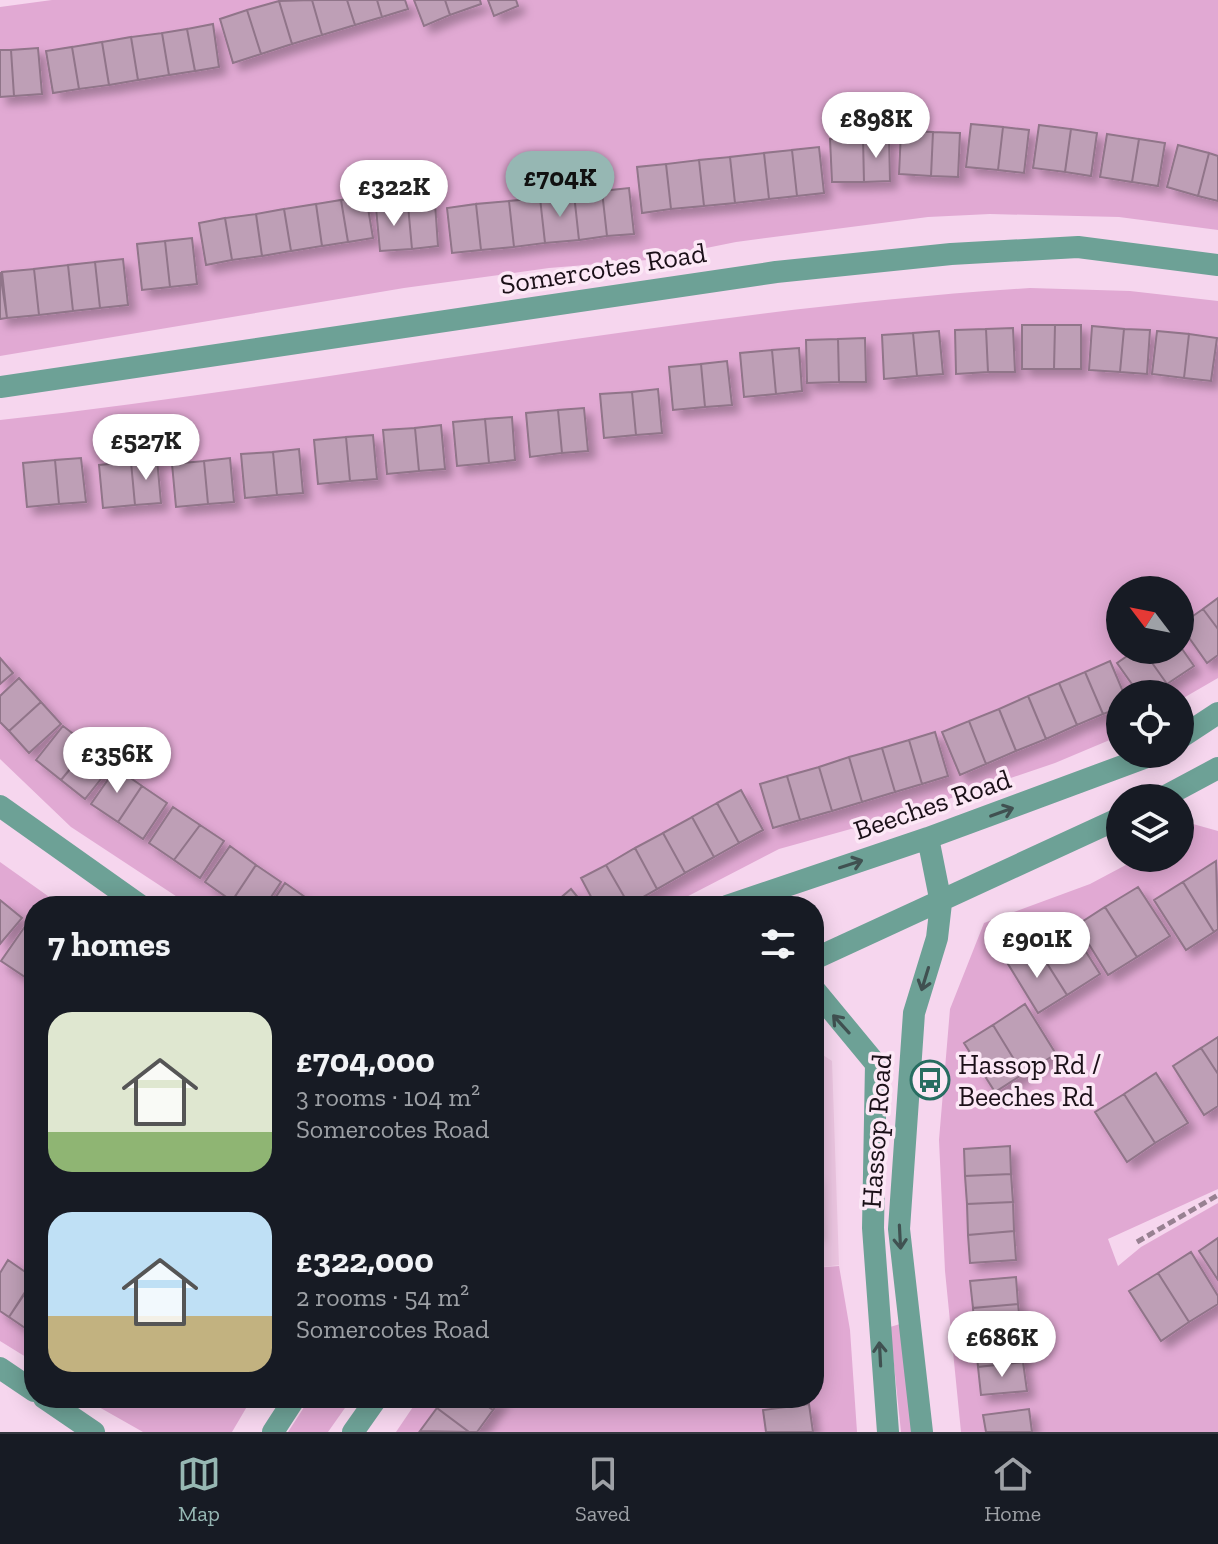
<!DOCTYPE html>
<meta charset="utf-8">
<style>
body{margin:0;font-family:"Zilla Slab",serif;background:#242831;color:#f1f3f6;height:100vh;display:flex;flex-direction:column;font-size:30px;white-space:nowrap}
*{box-sizing:border-box;margin:0}
p{font-size:26px;color:#9ea1a6}
.icon{flex:none;width:44px;height:44px;fill:none;stroke:currentColor;stroke-width:2;stroke-linecap:round;stroke-linejoin:round}
.map{position:relative;flex:1;overflow:hidden}
.drawer{position:absolute;left:24px;top:896px;width:800px;height:512px;display:flex;flex-direction:column;background:#171b24;border-radius:32px;box-shadow:0 4px 20px #0003}
.drawer>*{flex:none}
.needle{width:52px;rotate:302deg}
.controls{position:absolute;left:1106px;top:576px;display:grid;gap:16px}
.controls a{display:grid;place-items:center;width:88px;height:88px;border-radius:50%;background:#171b24;box-shadow:0 4px 20px #0003;font-size:40px}
.price{position:absolute;translate:-50% -68px;padding:0 18px;border-radius:28px;background:#fff;color:#222;font-size:26px;line-height:52px;filter:drop-shadow(0 2px 4px #0008)}
.price::after{content:'';position:absolute;left:50%;top:48px;width:24px;height:18px;margin-left:-12px;background:inherit;clip-path:polygon(0 0,100% 0,50% 100%)}
.price.current{background:#96b7b3;color:#111}
ul{padding:0;list-style:none}
li{display:flex;align-items:center;gap:24px;height:200px;padding:0 24px}
li span{display:grid;place-items:center;flex:none;width:224px;height:160px;border-radius:24px;color:#555}
li>.icon{margin-inline-start:auto}
span .icon{width:96px;height:96px;fill:#fffc;stroke-width:1}
li b{font-size:34px}
h2{display:flex;justify-content:space-between;align-items:center;height:96px;padding:0 24px;font-size:34px}
.tabs{display:flex;justify-content:space-around;align-items:center;height:112px;border-top:2px solid #363941;background:#171b24;font-size:22px;color:#9ea1a6}
.tabs a{display:grid;justify-items:center;gap:4px}
.tabs .current{color:#96b7b3}
.map>svg:first-child{display:block}
</style>
<div class="map">
<svg width="1218" height="1432" viewBox="0 0 1218 1432">
<defs>
<filter id="shadow"><feDropShadow dx="7" dy="7" stdDeviation="4" flood-color="#0004"/></filter>
</defs>
<rect width="100%" height="100%" fill="#f6d6ee"/>
<!-- built -->
<path fill="#edc6e2" d="M814,1049L832,1061L839,1265L814,1268Z"/>
<!-- green -->
<path fill="#e1a9d3" fill-rule="evenodd" d="M52,0H1218V230L1119,217L990,214L928,217L736,242L647,260L549,268L404,288L0,356V7Z
M1030,288L1130,291L1218,301V678L1180,700V694H1120V735L1112,739L1055,763L901,815L779,849L669,906H191L71,827L0,759V420C344,382 684,310 1030,288ZM1120,590H1180V650H1120Z
M1193,824L1218,831V1189L1108,1239L1118,1266L1141,1247L1218,1203V1432H961L945,1271L939,1140L950,1009L984,923L1090,884L1139,858H1180V833Z
M0,862L62,906H34V1362L0,1341Z
M839,1266L850,1330L857,1432H396L419,1398H814V1268Z
M900,1324L916,1432H901L890,1327Z
M83,1398H252L232,1432H143Z
M310,1398H352L328,1432H288Z"/>
<!-- building -->
<path fill="#be9fb6" stroke="#907489" stroke-width="2" filter="url(#shadow)" d="M312,0H347L355,25L322,35Z
M312,0L322,35L292,44L279,1Z
M347,0H377L382,17L355,25Z
M377,0H405L408,9L382,17Z
M414,0H445L450,15L424,26Z
M445,0H480L481,4L450,15Z
M488,0H516L518,6L494,16Z
M279,1L292,44L261,54L247,10Z
M247,10L261,54L233,63L220,19Z
M213,24L219,67L195,71L187,29Z
M187,29L195,71L169,75L162,33Z
M162,33L169,75L138,80L131,37Z
M131,37L138,80L109,85L102,42Z
M102,42L109,85L79,89L72,47Z
M72,47L79,89L53,93L46,51Z
M38,48L42,94L14,96L11,50Z
M0,50H11L14,96L0,97Z
M971,124L1003,127L998,170L966,167Z
M1039,125L1071,129L1065,172L1033,168Z
M1003,127L1029,130L1024,173L998,170Z
M1071,129L1097,133L1091,176L1065,172Z
M901,131L933,132L931,176L899,174Z
M933,132L960,133L958,177L931,176Z
M1107,134L1139,139L1132,182L1100,177Z
M889,137L890,181L864,182L863,138Z
M863,138L864,182H832L830,139Z
M1139,139L1165,143L1158,186L1132,182Z
M1178,145L1209,153L1198,196L1167,187Z
M819,147L824,193L797,196L792,150Z
M792,150L797,196L769,199L764,153Z
M764,153L769,199L735,203L730,157Z
M1209,153L1218,156V201L1198,196Z
M730,157L735,203L704,206L699,160Z
M699,160L704,206L671,209L666,164Z
M666,164L671,209L642,213L637,167Z
M629,188L634,234L607,236L602,191Z
M602,191L607,236L579,240L574,194Z
M574,194L579,240L545,243L540,198Z
M366,196L373,238L348,242L341,200Z
M540,198L545,243L514,247L509,201Z
M341,200L348,242L322,246L316,204Z
M509,201L514,247L481,250L476,204Z
M435,203L438,246L412,249L408,205Z
M316,204L322,246L291,251L284,209Z
M476,204L481,250L452,253L447,208Z
M408,205L412,249L380,251L376,208Z
M284,209L291,251L262,256L256,214Z
M256,214L262,256L232,260L225,218Z
M225,218L232,260L206,265L199,223Z
M192,238L197,284L170,287L165,241Z
M165,241L170,287L142,290L137,244Z
M123,259L128,305L100,308L95,262Z
M95,262L100,308L73,311L68,265Z
M68,265L73,311L39,315L34,269Z
M34,269L39,315L7,318L2,272Z
M0,272L7,318L0,319Z
M1022,325H1055L1054,369H1022Z
M1055,325H1081V369H1054Z
M1092,326L1124,329L1120,372L1089,370Z
M1013,328L1015,372H988L986,329Z
M986,329L988,372L956,374L955,330Z
M1124,329L1150,330L1147,374L1120,372Z
M939,331L943,374L917,376L913,333Z
M1157,331L1189,334L1184,378L1152,374Z
M913,333L917,376L884,379L882,335Z
M1189,334L1217,338L1211,381L1184,378Z
M865,338L866,382H839L838,339Z
M838,339L839,382L807,383L806,340Z
M799,348L802,391L776,394L772,350Z
M772,350L776,394L744,397L740,353Z
M727,361L732,405L705,407L701,364Z
M701,364L705,407L673,410L669,367Z
M658,389L662,433L636,435L632,392Z
M632,392L636,435L604,438L600,394Z
M584,408L588,451L562,453L558,410Z
M558,410L562,453L530,457L526,413Z
M512,417L515,460L489,463L485,419Z
M485,419L489,463L457,466L453,422Z
M441,425L445,469L419,471L415,428Z
M415,428L419,471L387,474L383,430Z
M373,435L377,479L350,481L346,437Z
M346,437L350,481L318,484L314,440Z
M299,449L303,493L277,495L273,452Z
M273,452L277,495L245,498L241,454Z
M81,458L86,502L59,504L55,460Z
M230,458L234,502L208,504L204,461Z
M157,459L161,503L135,505L131,462Z
M55,460L59,504L27,507L23,463Z
M204,461L208,504L176,507L172,464Z
M131,462L135,505L103,508L99,465Z
M1218,598V629L1203,609Z
M1203,609L1218,629V655L1207,663L1180,625Z
M1180,646L1194,666L1167,684L1143,650H1180Z
M1136,650H1143L1167,684L1153,694H1139L1117,663Z
M0,658L13,673L0,684Z
M1110,661L1124,694H1120V708L1103,714L1085,672Z
M1085,672L1103,714L1077,725L1059,683Z
M19,678L41,702L9,731L0,722V696Z
M1059,683L1077,725L1046,739L1028,696Z
M1028,696L1046,739L1016,751L999,709Z
M41,702L61,724L29,753L9,731Z
M999,709L1016,751L986,764L969,721Z
M969,721L986,764L960,775L942,732Z
M63,726L89,746L61,780L36,760Z
M935,732L948,776L922,784L909,740Z
M909,740L922,784L895,792L882,748Z
M89,746L112,765L85,799L61,780Z
M882,748L895,792L862,802L849,757Z
M849,757L862,802L832,811L819,767Z
M819,767L832,811L800,820L787,776Z
M116,768L142,786L118,822L91,804Z
M787,776L800,820L773,828L760,784Z
M142,786L167,803L143,839L118,822Z
M741,790L763,830L739,843L717,803Z
M717,803L739,843L714,857L692,817Z
M173,807L200,825L174,860L149,843Z
M692,817L714,857L685,873L663,833Z
M200,825L224,841L200,878L174,860Z
M663,833L685,873L657,889L635,848Z
M230,846L256,865L232,901L205,882Z
M635,848L657,889L629,905L606,865Z
M1216,861L1218,929L1214,932L1183,882Z
M256,865L281,882L265,906H240L232,901Z
M606,865L629,905L627,906H596L581,878Z
M1183,882L1214,932L1186,950L1154,900Z
M285,883L312,902L309,906H270Z
M1138,887L1170,936L1137,957L1105,907Z
M571,889L585,906H551Z
M0,900L22,918L0,944Z
M1105,907L1137,957L1108,975L1077,925Z
M26,925L34,930V969L28,979L1,961Z
M1069,925L1100,974L1067,995L1036,946Z
M1036,946L1067,995L1038,1013L1008,964Z
M1025,1004L1056,1054L1023,1074L993,1025Z
M993,1025L1023,1074L995,1092L964,1043Z
M1218,1037V1074L1201,1048Z
M1201,1048L1218,1074V1106L1204,1115L1173,1066Z
M1156,1073L1188,1123L1155,1143L1124,1094Z
M1124,1094L1155,1143L1127,1162L1095,1112Z
M1010,1146L1011,1174L965,1176L964,1149Z
M814,1174L816,1234H814Z
M1011,1174L1013,1202L967,1204L965,1176Z
M1013,1202L1014,1231L968,1235L967,1204Z
M1014,1231L1016,1260L970,1263L968,1235Z
M1218,1238V1280L1199,1251Z
M1191,1252L1218,1296V1304L1189,1322L1158,1273Z
M8,1260L34,1278L9,1317L0,1311V1273Z
M1158,1273L1189,1322L1161,1341L1129,1291Z
M1016,1277L1018,1304L973,1308L970,1281Z
M34,1280V1334L9,1317Z
M1018,1304L1021,1332L975,1336L973,1308Z
M1021,1332L1023,1362L978,1367L975,1336Z
M1023,1362L1027,1391L981,1395L978,1367Z
M445,1398H477L493,1410L477,1432H469L437,1408Z
M477,1398H502L493,1410Z
M809,1404L813,1432H766L763,1410Z
M437,1408L469,1432L420,1431Z
M1029,1409L1032,1432H986L983,1415Z"/>
<g fill="none" stroke-linecap="round" stroke-linejoin="round">
<!-- path -->
<path stroke="#988192" stroke-width="5" stroke-dasharray="8 4" stroke-linecap="butt" d="M1137,1242L1218,1195"/>
<!-- minor -->
<path stroke="#6da196" stroke-width="22" d="M0,387L776,272L951,254L1078,247L1218,265
M1180,738L1218,713
M1162,798L1218,768
M0,806L141,906
M727,906L928,838L1155,754
M814,959L1120,818
M814,989L876,1064L873,1228L888,1432
M0,1368L34,1391
M44,1398L94,1432
M273,1432L295,1398
M353,1432L377,1398
M922,1432L899,1229L914,1013L937,938L941,903L928,838"/>
</g>
<!-- one-way arrows -->
<defs><path id="oneway-shaft" d="M-6 0H5M1.5-3L5.5 0L1.5 3" fill="none" stroke-width="1.6" stroke-linecap="round" stroke-linejoin="round" transform="scale(2)"/></defs>
<g stroke="#405151">
<use href="#oneway-shaft" transform="translate(1002 812) rotate(-20)"/>
<use href="#oneway-shaft" transform="translate(851 864) rotate(-18)"/>
<use href="#oneway-shaft" transform="translate(925 979) rotate(107)"/>
<use href="#oneway-shaft" transform="translate(841 1024) rotate(-132)"/>
<use href="#oneway-shaft" transform="translate(900 1237) rotate(87)"/>
<use href="#oneway-shaft" transform="translate(880 1354) rotate(-93)"/>
</g>
<!-- icons -->
<defs>
<g id="bus-ring" transform="scale(2)"><circle r="9.5" fill="#fce8f6" stroke="#276d61" stroke-width="1.5"/><path d="M-5-6H5V4H4V6H2V4H-2V6H-4V4H-5ZM-3.5-4V0h7V-4ZM-3.5 1.2v1.5H-2V1.2ZM2 1.2v1.5H3.5V1.2Z" fill="#276d61"/></g>
</defs>
<g fill-rule="evenodd">
<use href="#bus-ring" x="930" y="1080"/>
</g>
<g text-anchor="middle" stroke-width="7" stroke-linejoin="round" paint-order="stroke">
<!-- street labels -->
<g font-size="28" fill="#1b1018" stroke="#fce8f6">
<text transform="translate(603 268) rotate(-9)" y="10">Somercotes Road</text>
<text transform="translate(932 804) rotate(-19)" y="10">Beeches Road</text>
<text transform="translate(876 1131) rotate(-86)" y="10">Hassop Road</text>
</g>
<!-- poi labels -->
<g font-size="28" fill="#1b1018" stroke="#fce8f6" text-anchor="start">
<text x="958" y="1074">Hassop Rd /<tspan x="958" dy="32">Beeches Rd</tspan></text>
</g>
</g>
</svg>
<div class="controls">
<a><svg class="needle" viewBox="-14 -14 28 28"><path d="M0-13l5 13h-10z" fill="#e53935"/><path d="M0 13l5-13h-10z" fill="#9ea1a6"/></svg></a>
<a><svg class="icon" aria-label="locate" viewBox="0 0 24 24"><circle cx="12" cy="12" r="6"/><path d="M12 2v4M12 18v4M2 12h4M18 12h4"/></svg></a>
<a><svg class="icon" aria-label="layers" viewBox="0 0 24 24"><path d="M12 4l9 5-9 5-9-5zM3 14l9 5 9-5"/></svg></a>
</div>
<b class="price" style="left:876px;top:160px">£898K</b>
<b class="price current" style="left:560px;top:219px">£704K</b>
<b class="price" style="left:394px;top:228px">£322K</b>
<b class="price" style="left:146px;top:482px">£527K</b>
<b class="price" style="left:117px;top:795px">£356K</b>
<b class="price" style="left:1037px;top:980px">£901K</b>
<b class="price" style="left:1002px;top:1379px">£686K</b>
<section class="drawer">
<h2>7 homes<svg class="icon" aria-label="filters" viewBox="0 0 24 24"><path d="M4 7h16M4 17h16"/><circle cx="9" cy="7" r="2"/><circle cx="15" cy="17" r="2"/></svg></h2>
<ul>
<li><span style="background:linear-gradient(#dfe7d0 75%,#8fb573 0)"><svg class="icon" aria-label="home" viewBox="0 0 24 24"><path d="M3 11l9-7 9 7M6 9v11h12V9"/></svg></span><div><b>£704,000</b><p>3 rooms · 104 m²</p><p>Somercotes Road</p></div></li>
<li><span style="background:linear-gradient(#bfe0f5 65%,#c2b280 0)"><svg class="icon" aria-label="home" viewBox="0 0 24 24"><path d="M3 11l9-7 9 7M6 9v11h12V9"/></svg></span><div><b>£322,000</b><p>2 rooms · 54 m²</p><p>Somercotes Road</p></div></li>
</ul>
</section>
</div>
<nav class="tabs">
<a class="current"><svg class="icon" aria-label="map" viewBox="0 0 24 24"><path d="M3 6l6-2 6 2 6-2v14l-6 2-6-2-6 2zM9 4v14M15 6v14"/></svg>Map</a>
<a><svg class="icon" aria-label="saved" viewBox="0 0 24 24"><path d="M7 4h10v16l-5-4-5 4z"/></svg>Saved</a>
<a><svg class="icon" aria-label="home" viewBox="0 0 24 24"><path d="M3 11l9-7 9 7M6 9v11h12V9"/></svg>Home</a>
</nav>
